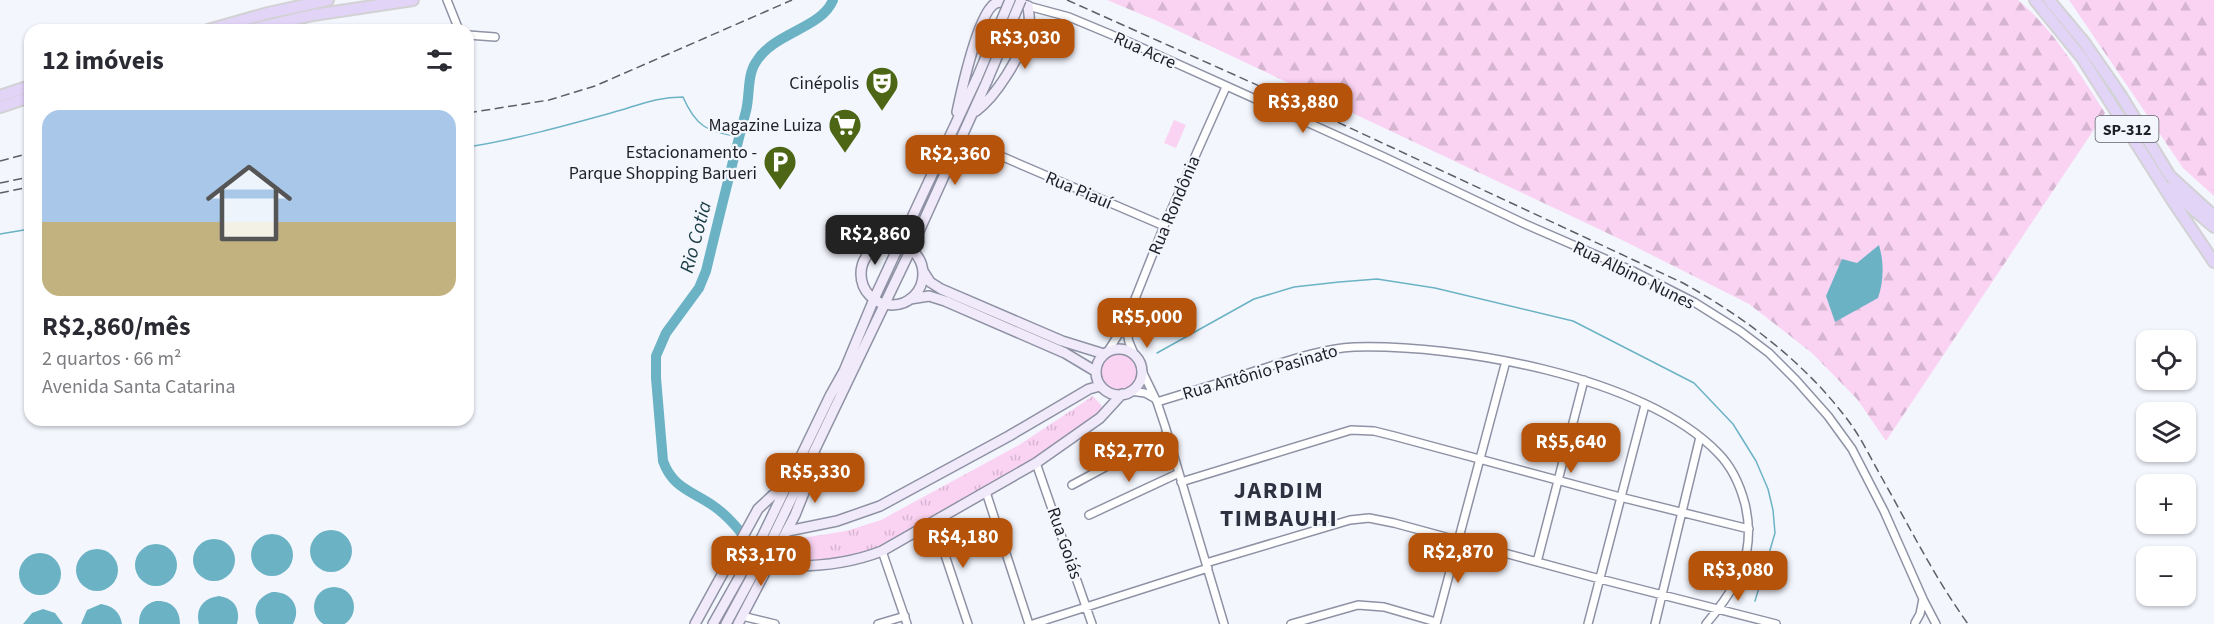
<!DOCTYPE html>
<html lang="pt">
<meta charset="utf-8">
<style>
body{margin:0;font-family:"Source Sans 3",sans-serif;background:#f7f7f7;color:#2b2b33;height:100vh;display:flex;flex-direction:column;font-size:22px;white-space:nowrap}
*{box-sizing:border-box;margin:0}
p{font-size:20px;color:#7c7c81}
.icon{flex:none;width:33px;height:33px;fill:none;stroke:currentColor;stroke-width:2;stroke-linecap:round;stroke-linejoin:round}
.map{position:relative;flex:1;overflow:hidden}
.side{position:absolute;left:24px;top:24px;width:450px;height:402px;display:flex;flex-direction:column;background:#fff;border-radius:18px;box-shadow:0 2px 4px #0004}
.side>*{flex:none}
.tools{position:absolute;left:2136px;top:330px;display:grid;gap:12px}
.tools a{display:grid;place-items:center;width:60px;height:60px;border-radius:12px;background:#fff;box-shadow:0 2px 4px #0004;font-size:30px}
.price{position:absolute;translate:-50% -51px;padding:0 14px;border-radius:12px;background:#b45309;color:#fff;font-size:20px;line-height:39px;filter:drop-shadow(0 2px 3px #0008)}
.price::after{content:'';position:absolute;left:50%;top:36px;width:18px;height:14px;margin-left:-9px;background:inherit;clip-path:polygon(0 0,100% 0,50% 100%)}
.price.selected{background:#222;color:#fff}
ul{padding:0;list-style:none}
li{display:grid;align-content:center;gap:12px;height:318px;padding:0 18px}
li span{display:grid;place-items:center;height:186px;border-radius:18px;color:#555}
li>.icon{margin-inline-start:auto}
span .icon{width:108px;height:108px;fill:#fffc;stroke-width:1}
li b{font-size:26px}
h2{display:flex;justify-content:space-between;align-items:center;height:72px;padding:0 18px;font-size:26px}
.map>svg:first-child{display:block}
</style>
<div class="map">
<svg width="2214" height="624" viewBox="0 0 2214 624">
<defs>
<pattern id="forest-firs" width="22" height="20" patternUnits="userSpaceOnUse" patternTransform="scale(1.5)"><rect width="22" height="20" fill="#fad3f3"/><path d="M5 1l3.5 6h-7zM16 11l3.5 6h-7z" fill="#d6b5d0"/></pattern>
<pattern id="park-tufts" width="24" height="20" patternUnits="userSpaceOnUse" patternTransform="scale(1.5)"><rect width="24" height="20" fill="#fad3f3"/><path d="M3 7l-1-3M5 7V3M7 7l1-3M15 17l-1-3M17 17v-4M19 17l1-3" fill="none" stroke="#d6b5d0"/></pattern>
</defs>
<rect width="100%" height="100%" fill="#f4f6fe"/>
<!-- grass -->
<path fill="#fad3f3" d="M1174,120L1186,125L1176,148L1164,143Z
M1101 372a18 18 0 1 1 36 0a18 18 0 1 1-36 0Z"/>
<!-- forest -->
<path fill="url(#forest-firs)" d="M1107,0H2018C2055,31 2079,73 2105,113L1886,441L1857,399L1812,353L1749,304L1622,240L1155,20Z
M2069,0H2214V196L2183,168Z"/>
<!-- park -->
<path fill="url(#park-tufts)" d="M1093,396L1102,406L1100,416L1029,466L881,547L837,560L787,561C787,552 789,545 796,539L846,531L881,520L1019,445Z"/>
<!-- water -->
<path fill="#6bb3c4" d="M1879,245C1884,262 1884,281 1878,298L1835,322L1826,296L1842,259L1857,263Z
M310 551a21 21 0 1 1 42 0a21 21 0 1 1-42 0Z
M251 555a21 21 0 1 1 42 0a21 21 0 1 1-42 0Z
M193 560a21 21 0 1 1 42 0a21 21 0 1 1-42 0Z
M135 565a21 21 0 1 1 42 0a21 21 0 1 1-42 0Z
M76 570a21 21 0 1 1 42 0a21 21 0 1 1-42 0Z
M19 574a21 21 0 1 1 42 0a21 21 0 1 1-42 0Z
M314 607a20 20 0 1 1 40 0a20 20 0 1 1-40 0Z
M272,592C291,591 302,607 293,624H259C251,610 257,597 272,592Z
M219,596C234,598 241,609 237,624H199C195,609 203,598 219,596Z
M156,601C171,600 180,609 180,624H139C139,612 144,604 156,601Z
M101,604C113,606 120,612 122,624H81L87,610Z
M43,609L55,613L63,624H23L32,613Z"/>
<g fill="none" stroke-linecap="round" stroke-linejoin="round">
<!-- stream -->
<path stroke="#6bb3c4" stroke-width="1.5" d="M468,147C517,139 564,126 611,113C637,106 655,97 683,97C696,127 707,131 738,137
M0,234L30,229
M1157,353L1254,299L1294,287L1339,282L1377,279L1435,288L1573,321L1694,383L1733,424L1756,461L1768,489L1773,510L1775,533L1755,601"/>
<!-- river -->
<path stroke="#6bb3c4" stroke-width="10" d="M751,545C740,531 729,517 715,507C693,491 673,489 663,461L656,378V356L666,333L699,288L706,271C719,217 732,164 746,111C750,95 747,75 756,62C774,32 821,29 833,0"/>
<!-- street casing -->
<g stroke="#8e92a4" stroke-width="10">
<path id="street" d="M447,0L459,30
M1028,6L1069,17L1129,42L1384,157L1525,224L1633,271L1694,302L1740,331L1769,353L1796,380L1828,416L1852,449L1884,511L1923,599L1936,624
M468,35L495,37
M961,139L1164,226
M1125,324L1129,342L1135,356
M1108,351L1125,324L1164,226L1226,87
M1141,369L1157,402L1165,426L1224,624
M1130,391L1145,393L1154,398
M1157,402C1189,392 1221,383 1252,372C1285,362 1319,349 1354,347C1457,344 1644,376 1718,453C1732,467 1740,485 1745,504C1757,554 1737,587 1706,624
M1036,463L1092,624
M1181,482L1351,430L1374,431L1394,436L1620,497L1749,529
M1072,485L1167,434
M986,492L1029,624
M1089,515L1179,473
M934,522L968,624
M882,551L907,624
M1537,562L1584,380
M1206,563L1350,520L1369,518L1394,523L1600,579L1776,624
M742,616L775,624
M1915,623L1920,614L1923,599
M878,624L905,616
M1033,624L1208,568
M1291,624L1358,605L1384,607L1436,622
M1436,624L1506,361
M1588,624L1645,405
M1655,624L1700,437"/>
</g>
<!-- secondary casing -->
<g stroke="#8e92a4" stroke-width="12">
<path id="secondary" d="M957,112C961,93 979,10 996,3C1005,0 1019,4 1028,6C1029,14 1031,25 1028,33C1019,57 997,96 976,111
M861 274a31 31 0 1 1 62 0a31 31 0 1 1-62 0Z
M923,271L930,282L941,289L1062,341L1104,354
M910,299L929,296L945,301L1065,353L1095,371
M1096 372a23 23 0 1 1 46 0a23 23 0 1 1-46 0Z
M788,531L837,521L880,506L1009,436L1089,389L1100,386
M769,565C808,568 846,565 882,551L1036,463L1100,418L1122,394
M695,624L758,509L773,495L789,485
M713,624L762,537L830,396L844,371L874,299L977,78
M726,624L773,537L911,249L987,81
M738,624L795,515L813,470L815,455"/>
</g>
<!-- primary casing -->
<g stroke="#d2d2d4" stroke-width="14">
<path id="primary" d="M2035,0L2082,58L2174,203L2214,262
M2049,0L2084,42L2120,94L2170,176L2214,216
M208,30L268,13L328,0
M248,30L313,15L413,0
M0,96L30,86
M0,107L30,97
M2168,188L2214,227"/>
</g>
<!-- street -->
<use href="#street" stroke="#fff" stroke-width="7"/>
<!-- secondary -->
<use href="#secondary" stroke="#f1eafb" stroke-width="9"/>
<!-- primary -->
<use href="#primary" stroke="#e2d4f7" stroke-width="10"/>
<!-- rail -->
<path stroke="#5d5e66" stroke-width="1.5" stroke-dasharray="9 4.5" stroke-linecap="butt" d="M1067,0L1275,93L1683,283C1746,318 1804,362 1847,419C1861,437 1871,459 1882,478C1910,528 1935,578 1968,624
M468,113L549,100L595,86L792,0
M0,161L30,153
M0,183L30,177
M0,193L30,187"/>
<!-- secondary-bridge casing -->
<g stroke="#8e92a4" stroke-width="12" stroke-linecap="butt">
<path id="secondary-bridge" d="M977,78L1010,0
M987,81L1021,0"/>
</g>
<!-- secondary-bridge -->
<use href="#secondary-bridge" stroke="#f1eafb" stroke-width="9"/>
</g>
<!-- icons -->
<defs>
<g id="theatre-pin" transform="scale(1.725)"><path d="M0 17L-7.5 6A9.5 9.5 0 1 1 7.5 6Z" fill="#4d6615" stroke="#f4f6fe"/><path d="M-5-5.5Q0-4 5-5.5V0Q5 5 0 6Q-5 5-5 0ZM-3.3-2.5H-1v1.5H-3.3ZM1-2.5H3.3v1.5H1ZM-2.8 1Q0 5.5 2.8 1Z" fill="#fff"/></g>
<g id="supermarket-pin" transform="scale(1.725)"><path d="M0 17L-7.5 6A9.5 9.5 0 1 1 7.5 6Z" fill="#4d6615" stroke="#f4f6fe"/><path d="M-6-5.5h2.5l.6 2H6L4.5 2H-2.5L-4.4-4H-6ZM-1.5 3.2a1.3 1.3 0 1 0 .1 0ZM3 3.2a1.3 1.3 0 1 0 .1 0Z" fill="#fff"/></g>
<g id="parking-pin" transform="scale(1.725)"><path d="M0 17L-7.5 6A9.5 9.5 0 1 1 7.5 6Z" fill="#4d6615" stroke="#f4f6fe"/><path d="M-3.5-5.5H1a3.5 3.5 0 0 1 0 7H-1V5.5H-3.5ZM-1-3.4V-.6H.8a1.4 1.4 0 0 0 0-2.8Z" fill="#fff"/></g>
</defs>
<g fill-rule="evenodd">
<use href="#theatre-pin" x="882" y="83"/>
<use href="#supermarket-pin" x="845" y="125"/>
<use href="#parking-pin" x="780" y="162"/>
</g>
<g text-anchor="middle" stroke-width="4.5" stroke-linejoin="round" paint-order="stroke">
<!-- shield labels -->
<rect fill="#f4f6fe" stroke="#5f6068" stroke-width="1.5" x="2095.5" y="116" width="63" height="26" rx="4.5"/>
<g font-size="16" font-weight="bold" fill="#1f2027">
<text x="2127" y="135">SP-312</text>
</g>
<!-- street labels -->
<g font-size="18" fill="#1f2027" stroke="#f4f6fe">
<text transform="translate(1145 50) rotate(24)" y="6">Rua Acre</text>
<text transform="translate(1079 190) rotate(23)" y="6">Rua Piauí</text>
<text transform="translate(1174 205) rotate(-67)" y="6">Rua Rondônia</text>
<text transform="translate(1634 275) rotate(26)" y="6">Rua Albino Nunes</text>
<text transform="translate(1260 372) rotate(-16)" y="6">Rua Antônio Pasinato</text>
<text transform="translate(1065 543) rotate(71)" y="6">Rua Goiás</text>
</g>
<!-- poi labels -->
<g font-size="18" fill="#1f2027" stroke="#f4f6fe" text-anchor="end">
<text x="859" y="89">Cinépolis</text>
<text x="822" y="131">Magazine Luiza</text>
<text x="757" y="158">Estacionamento -<tspan x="757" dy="21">Parque Shopping Barueri</tspan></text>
</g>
<!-- water labels -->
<g font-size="20" font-style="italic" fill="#193c43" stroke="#f4f6fe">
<text transform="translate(695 237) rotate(-75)" y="7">Rio Cotia</text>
</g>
<!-- district labels -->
<g font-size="24" font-weight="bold" letter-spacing="1.5" fill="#2e3240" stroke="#f4f6fe">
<text x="1279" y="498">JARDIM<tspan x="1279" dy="28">TIMBAUHI</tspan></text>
</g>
</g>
</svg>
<div class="tools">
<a><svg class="icon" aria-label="locate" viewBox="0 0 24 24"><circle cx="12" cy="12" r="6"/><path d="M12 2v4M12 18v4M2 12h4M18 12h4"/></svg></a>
<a><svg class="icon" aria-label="layers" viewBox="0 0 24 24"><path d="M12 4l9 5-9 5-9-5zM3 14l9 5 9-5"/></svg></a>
<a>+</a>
<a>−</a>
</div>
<b class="price" style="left:1025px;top:70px">R$3,030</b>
<b class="price" style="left:1303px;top:134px">R$3,880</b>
<b class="price" style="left:955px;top:186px">R$2,360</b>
<b class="price selected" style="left:875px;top:266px">R$2,860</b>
<b class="price" style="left:1147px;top:349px">R$5,000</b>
<b class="price" style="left:1571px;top:474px">R$5,640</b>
<b class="price" style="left:1129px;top:483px">R$2,770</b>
<b class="price" style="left:815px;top:504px">R$5,330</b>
<b class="price" style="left:963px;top:569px">R$4,180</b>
<b class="price" style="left:1458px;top:584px">R$2,870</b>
<b class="price" style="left:761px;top:587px">R$3,170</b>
<b class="price" style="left:1738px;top:602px">R$3,080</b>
<section class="side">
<h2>12 imóveis<svg class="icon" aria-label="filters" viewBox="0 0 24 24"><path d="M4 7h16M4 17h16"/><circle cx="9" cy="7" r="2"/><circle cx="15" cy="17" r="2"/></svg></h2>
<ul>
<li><span style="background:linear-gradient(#a9c7e8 60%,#c2b280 0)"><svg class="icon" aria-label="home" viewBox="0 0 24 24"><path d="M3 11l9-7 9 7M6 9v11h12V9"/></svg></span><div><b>R$2,860/mês</b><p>2 quartos · 66 m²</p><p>Avenida Santa Catarina</p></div></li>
</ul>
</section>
</div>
